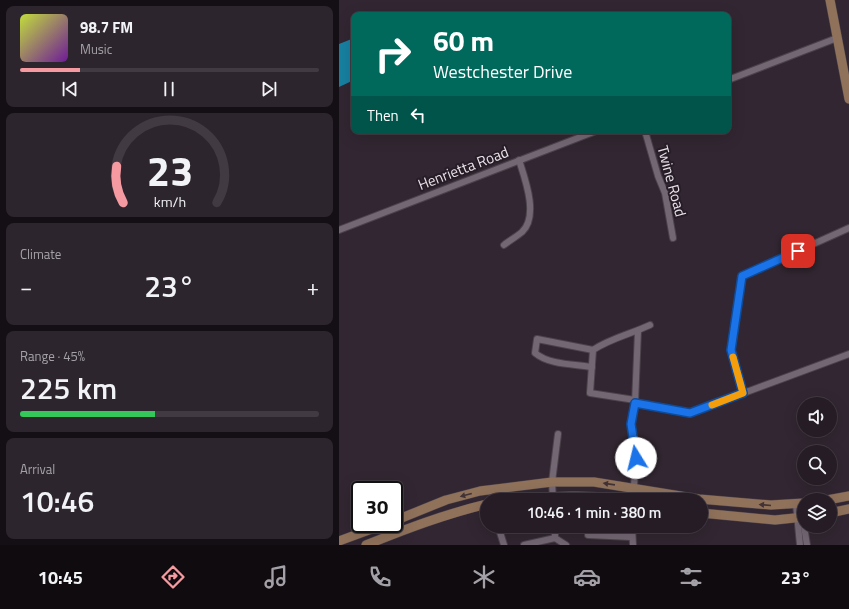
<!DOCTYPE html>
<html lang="en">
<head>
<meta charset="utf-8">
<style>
	:root { --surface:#251c25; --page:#2d252d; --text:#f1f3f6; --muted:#a3a1a7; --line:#423a42; --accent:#f49aa0 }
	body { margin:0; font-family:"Titillium Web",sans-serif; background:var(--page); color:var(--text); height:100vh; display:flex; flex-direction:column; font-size:15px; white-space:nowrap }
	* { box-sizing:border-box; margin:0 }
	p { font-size:13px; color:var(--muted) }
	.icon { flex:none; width:22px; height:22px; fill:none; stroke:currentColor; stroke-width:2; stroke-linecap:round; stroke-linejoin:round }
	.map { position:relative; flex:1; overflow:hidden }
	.side { display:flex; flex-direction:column; gap:6px; padding:6px; background:#140f14; width:339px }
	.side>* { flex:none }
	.top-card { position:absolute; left:12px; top:12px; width:380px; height:122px; border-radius:8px; box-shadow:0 4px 16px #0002,0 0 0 1px var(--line); background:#00695c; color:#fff; overflow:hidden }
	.tools { position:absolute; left:458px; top:397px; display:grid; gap:8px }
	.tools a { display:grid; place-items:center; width:40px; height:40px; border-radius:50%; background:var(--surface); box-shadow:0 4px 16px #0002,0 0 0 1px var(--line); font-size:20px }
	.speed { position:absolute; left:12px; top:481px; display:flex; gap:8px; font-size:20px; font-weight:700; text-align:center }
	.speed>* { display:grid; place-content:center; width:52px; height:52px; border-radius:50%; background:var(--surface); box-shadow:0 4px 16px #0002,0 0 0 1px var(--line); line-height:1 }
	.speed .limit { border:2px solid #111; border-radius:6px; background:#fff; color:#111 }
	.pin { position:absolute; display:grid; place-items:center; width:34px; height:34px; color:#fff; margin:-17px; border-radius:8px; box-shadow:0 2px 6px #0006 }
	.me { position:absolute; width:44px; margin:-22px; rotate:351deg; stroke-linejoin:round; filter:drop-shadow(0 0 3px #0008) }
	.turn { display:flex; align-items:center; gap:14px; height:84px; padding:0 16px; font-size:18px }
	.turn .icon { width:52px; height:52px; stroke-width:2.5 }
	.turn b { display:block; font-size:28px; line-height:34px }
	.then { display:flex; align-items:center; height:38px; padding:0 16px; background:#0003; gap:8px; font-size:15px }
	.big { font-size:30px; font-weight:600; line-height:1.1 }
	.side .card { flex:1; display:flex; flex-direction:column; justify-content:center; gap:6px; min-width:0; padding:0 14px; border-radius:8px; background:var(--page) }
	.side .dial { align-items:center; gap:0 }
	.dial svg { height:104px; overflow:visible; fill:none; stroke:var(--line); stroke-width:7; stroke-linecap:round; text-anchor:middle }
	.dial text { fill:var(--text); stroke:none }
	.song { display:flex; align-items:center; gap:12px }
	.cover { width:48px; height:48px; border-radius:6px; background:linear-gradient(135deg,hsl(70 70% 55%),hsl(280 70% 35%)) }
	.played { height:4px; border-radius:2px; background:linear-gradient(90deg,var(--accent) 20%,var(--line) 20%) }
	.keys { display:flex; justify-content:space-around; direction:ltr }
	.heat { display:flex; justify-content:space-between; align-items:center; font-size:22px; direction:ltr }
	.charge { height:6px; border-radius:3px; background:linear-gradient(90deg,#34c759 45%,var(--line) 0) }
	.trip { position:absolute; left:141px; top:493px; width:228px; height:40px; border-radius:20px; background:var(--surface); box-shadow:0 4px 16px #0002,0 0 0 1px var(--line); font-weight:600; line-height:40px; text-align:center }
	.tab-bar { display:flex; height:64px; justify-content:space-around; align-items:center; background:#0f0b0f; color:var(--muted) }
	.tab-bar .icon { width:28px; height:28px }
	.tab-bar .active { color:var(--accent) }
	.tab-bar b { font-size:18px; color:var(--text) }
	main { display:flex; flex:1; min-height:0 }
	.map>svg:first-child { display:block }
	.water { fill:#1780a0 }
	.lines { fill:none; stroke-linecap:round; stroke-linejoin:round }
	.street-casing { stroke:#4b424b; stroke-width:8 }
	.secondary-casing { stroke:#4b424b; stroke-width:10 }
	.street { stroke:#746774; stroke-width:6 }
	.secondary { stroke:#90725b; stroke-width:9 }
	.oneway { fill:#413235 }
	.route-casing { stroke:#114b97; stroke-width:10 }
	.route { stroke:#1a73e8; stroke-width:7 }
	.slow { stroke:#f59e0b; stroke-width:7 }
	.labels { text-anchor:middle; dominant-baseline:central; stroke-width:4; stroke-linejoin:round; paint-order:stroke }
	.street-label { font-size:15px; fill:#eae3ea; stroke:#271d28 }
</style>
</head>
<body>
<main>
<section class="side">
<div class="card">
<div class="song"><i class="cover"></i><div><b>98.7 FM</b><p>Music</p></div></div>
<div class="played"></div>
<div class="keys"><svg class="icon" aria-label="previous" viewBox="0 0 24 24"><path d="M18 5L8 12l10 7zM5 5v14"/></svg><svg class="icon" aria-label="pause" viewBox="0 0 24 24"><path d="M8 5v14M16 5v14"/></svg><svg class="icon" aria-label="next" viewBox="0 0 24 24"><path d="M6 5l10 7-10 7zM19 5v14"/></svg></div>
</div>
<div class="card dial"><svg viewBox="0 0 100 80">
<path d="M14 69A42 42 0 1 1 86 69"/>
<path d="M14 69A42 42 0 0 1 9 41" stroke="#f49aa0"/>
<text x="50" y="56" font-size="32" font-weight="700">23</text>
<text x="50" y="72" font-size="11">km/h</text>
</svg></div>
<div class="card"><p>Climate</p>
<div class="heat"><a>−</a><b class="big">23°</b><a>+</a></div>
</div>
<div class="card"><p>Range · 45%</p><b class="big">225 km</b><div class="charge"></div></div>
<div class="card"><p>Arrival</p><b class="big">10:46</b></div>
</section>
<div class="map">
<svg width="510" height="545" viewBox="0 0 510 545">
	<rect width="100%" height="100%" fill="#312631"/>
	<path class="water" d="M15,38V80L0,87V44Z"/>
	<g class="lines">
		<g class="street-casing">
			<g id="street">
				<path d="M389,80L498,38"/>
				<path d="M306,131L319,176L326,193L334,238"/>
				<path d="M0,230L257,131"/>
				<path d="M165,245C170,241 177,237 183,232C200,216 186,179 180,160"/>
				<path d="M254,350L251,393L296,400"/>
				<path d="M253,367C236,364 210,365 196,353L198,339L254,350C272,338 292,334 311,325"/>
				<path d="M403,393L392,350L403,276L510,228"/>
				<path d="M296,403L351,413L510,354"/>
				<path d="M214,500L213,482L219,434"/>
				<path d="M294,500L297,458L292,425L296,403L299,331"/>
				<path d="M463,503L465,525"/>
				<path d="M457,504L461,545"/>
				<path d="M159,526L165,545"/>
				<path d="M216,526V538L227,545"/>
				<path d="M293,526L294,545"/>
				<path d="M465,526L468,545"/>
				<path d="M249,535L292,537"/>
				<path d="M185,545L216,538"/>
			</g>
		</g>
		<g class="secondary-casing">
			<g id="secondary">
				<path d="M491,0L510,99"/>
				<path d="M176,500C215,496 249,494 288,500"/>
				<path d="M488,500L510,496"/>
				<path d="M362,513L436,520L465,517"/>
				<path d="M491,513L510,509"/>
				<path d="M55,521L107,500L141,491L213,482H255L360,499L432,505L465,503"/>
				<path d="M0,541L46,524"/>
				<path d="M27,545C67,529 106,514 148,504"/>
			</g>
		</g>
		<use href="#street" class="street"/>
		<use href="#secondary" class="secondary"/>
	</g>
	<defs><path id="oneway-solid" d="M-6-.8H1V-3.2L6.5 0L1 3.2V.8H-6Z"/></defs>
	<g class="oneway">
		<use href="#oneway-solid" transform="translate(270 484) rotate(-172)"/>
		<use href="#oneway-solid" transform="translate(127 495) rotate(165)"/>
		<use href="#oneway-solid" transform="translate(426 505) rotate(-175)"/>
	</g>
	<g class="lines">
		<g class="route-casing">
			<path id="route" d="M297,458L292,424L296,403L351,413L404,393L392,350L403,276L459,251"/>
		</g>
		<use href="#route" class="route"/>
		<path class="slow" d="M373,405L404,393L394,357"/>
	</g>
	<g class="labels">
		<g class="street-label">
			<text transform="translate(124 168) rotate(-21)">Henrietta Road</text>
			<text transform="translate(333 181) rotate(75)">Twine Road</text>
		</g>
	</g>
</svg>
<div class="tools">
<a><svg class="icon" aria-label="sound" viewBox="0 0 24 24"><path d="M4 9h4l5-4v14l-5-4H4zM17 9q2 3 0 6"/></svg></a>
<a><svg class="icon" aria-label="search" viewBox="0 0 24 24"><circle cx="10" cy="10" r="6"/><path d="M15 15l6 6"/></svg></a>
<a><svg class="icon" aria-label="layers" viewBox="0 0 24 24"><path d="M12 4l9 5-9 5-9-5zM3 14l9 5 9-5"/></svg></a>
</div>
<div class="speed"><div class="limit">30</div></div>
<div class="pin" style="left:459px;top:251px;background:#d93025"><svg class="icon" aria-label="arrive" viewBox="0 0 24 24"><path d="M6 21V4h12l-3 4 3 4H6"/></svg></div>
<svg class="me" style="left:297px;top:458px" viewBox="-20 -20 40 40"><circle r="19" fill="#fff"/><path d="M0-13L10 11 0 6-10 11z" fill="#1a73e8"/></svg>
<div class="trip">10:46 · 1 min · 380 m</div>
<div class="top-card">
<div class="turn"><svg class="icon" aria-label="right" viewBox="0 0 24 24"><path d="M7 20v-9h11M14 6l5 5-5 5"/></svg><div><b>60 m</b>Westchester Drive</div></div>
<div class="then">Then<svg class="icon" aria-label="left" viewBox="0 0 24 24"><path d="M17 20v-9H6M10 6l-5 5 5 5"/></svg></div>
</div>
</div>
</main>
<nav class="tab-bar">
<b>10:45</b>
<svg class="icon active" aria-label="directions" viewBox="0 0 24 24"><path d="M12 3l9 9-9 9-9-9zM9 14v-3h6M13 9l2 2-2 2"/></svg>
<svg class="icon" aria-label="music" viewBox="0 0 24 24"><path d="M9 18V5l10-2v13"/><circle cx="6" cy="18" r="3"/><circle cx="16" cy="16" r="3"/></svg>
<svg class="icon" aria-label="phone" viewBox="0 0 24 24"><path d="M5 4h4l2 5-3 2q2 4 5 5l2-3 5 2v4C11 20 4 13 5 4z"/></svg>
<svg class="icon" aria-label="climate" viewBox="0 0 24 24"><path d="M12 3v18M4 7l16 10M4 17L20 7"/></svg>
<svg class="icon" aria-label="car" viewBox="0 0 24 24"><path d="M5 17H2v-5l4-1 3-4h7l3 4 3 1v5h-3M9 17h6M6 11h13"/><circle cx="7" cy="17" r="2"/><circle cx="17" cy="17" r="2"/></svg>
<svg class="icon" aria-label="filters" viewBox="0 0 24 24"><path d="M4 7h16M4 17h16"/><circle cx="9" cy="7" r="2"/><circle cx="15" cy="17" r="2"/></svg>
<b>23°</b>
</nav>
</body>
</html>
